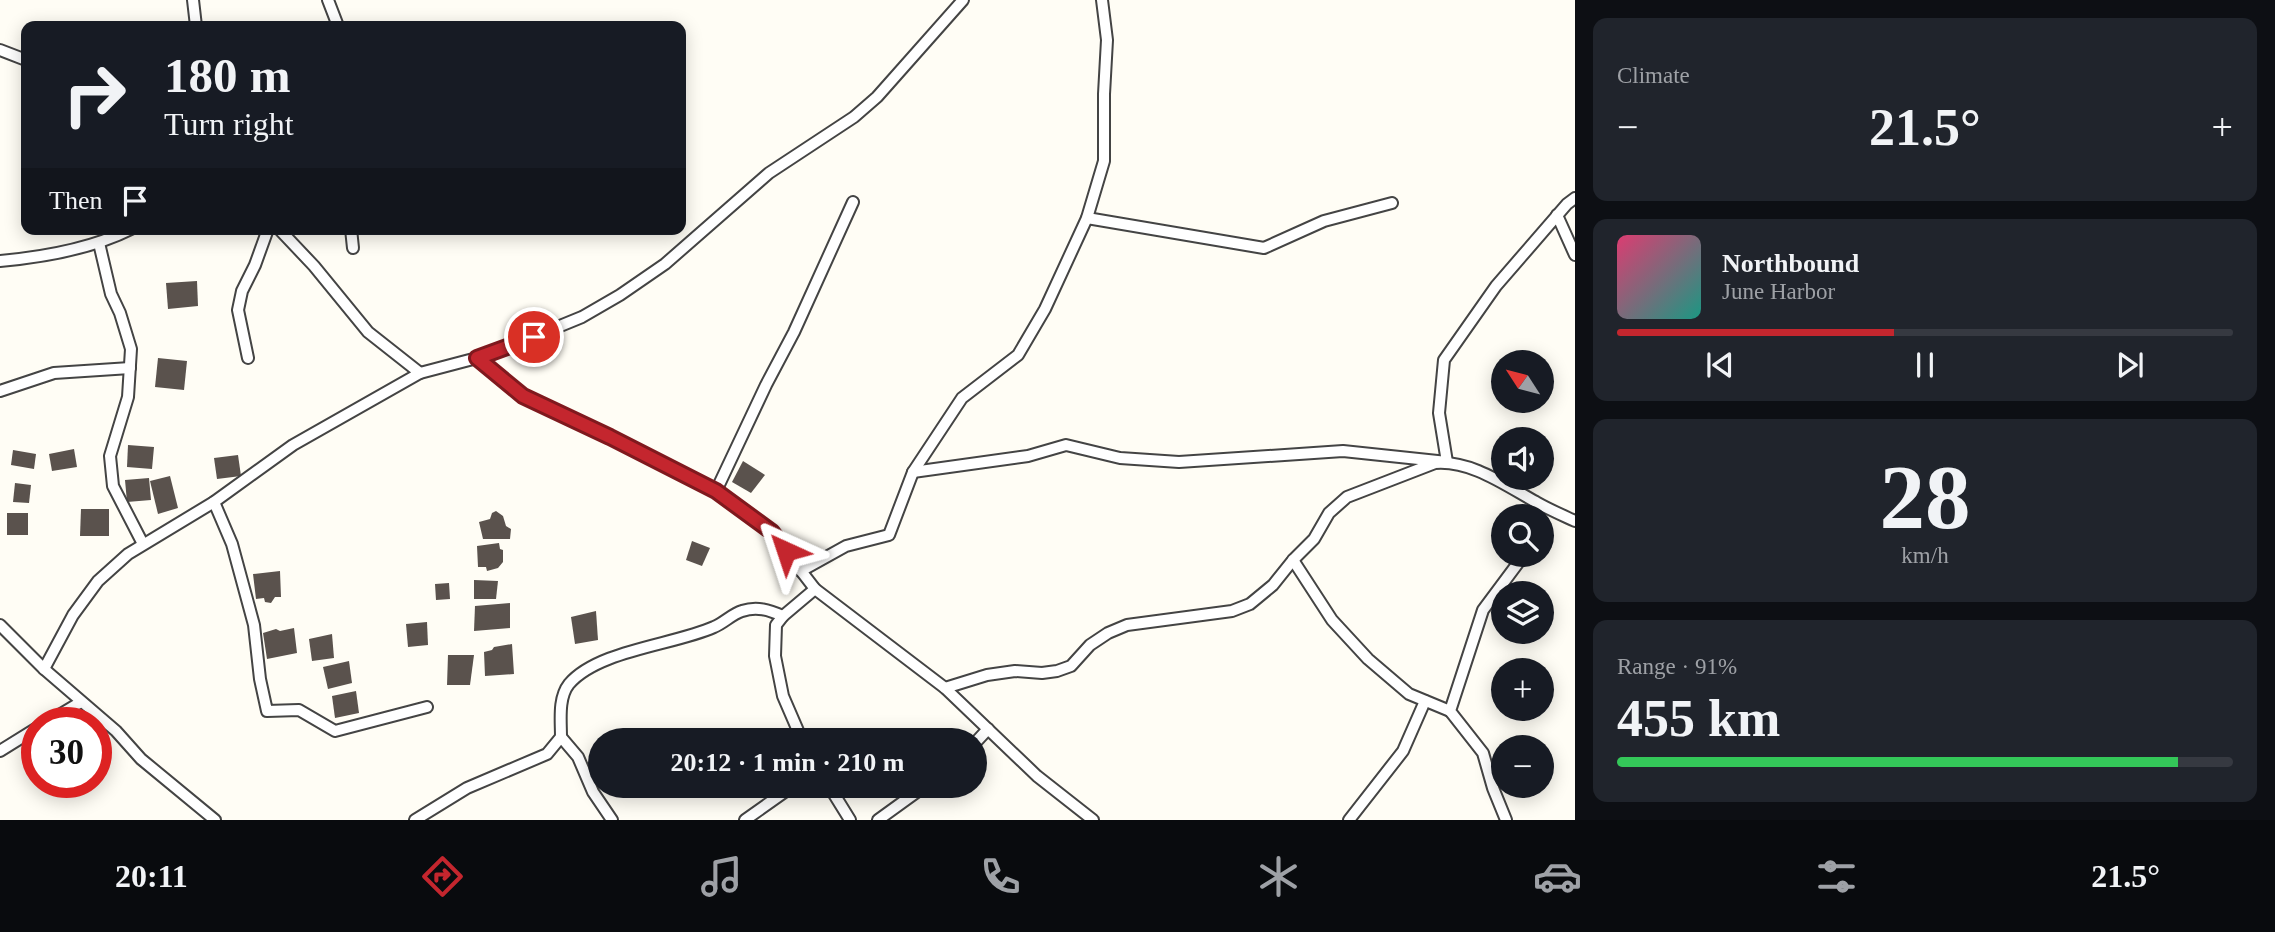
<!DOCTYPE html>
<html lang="en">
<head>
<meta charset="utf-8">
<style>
	:root { --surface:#171b24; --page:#20242c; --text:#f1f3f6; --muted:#9ea1a6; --line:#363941; --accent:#c4262e }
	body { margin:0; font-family:Georgia,serif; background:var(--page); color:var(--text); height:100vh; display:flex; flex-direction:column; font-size:26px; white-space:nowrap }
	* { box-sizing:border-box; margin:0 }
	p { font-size:23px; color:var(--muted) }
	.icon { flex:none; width:38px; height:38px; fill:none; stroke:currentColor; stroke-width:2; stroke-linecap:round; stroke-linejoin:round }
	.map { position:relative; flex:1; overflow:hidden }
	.drawer { display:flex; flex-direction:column; gap:18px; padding:18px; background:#0d0f14; width:700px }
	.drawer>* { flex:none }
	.banner { position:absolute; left:21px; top:21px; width:665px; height:214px; border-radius:14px; box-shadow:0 4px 18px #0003; background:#171b24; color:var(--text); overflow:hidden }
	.needle { width:46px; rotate:306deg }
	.controls { position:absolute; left:1491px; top:350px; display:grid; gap:14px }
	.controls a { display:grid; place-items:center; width:63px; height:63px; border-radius:50%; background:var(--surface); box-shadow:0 4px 18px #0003; font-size:35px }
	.speed { position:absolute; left:21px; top:707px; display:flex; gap:14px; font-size:35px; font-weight:700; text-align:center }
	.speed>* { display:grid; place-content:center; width:91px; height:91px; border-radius:50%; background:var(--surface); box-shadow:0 4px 18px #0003; line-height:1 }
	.speed .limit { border:10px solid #d22; background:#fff; color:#111 }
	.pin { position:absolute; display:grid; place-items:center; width:60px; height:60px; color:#fff; margin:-30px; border:4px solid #fff; border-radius:50%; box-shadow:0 2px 7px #0007 }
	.me { position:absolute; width:77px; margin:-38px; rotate:318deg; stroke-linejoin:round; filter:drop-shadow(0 0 5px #0008) }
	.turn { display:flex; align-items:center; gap:24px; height:147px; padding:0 28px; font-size:32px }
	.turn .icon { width:91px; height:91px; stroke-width:2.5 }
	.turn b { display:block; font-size:49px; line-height:60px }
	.then { display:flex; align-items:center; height:66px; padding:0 28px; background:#0003; gap:14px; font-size:26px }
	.big { font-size:52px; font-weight:700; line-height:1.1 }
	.drawer .card { flex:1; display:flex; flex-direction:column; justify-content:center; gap:10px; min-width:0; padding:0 24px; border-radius:14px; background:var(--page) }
	.drawer .dial { align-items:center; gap:0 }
	.dial b { font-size:91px; line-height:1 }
	.song { display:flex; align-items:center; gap:21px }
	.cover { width:84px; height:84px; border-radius:10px; background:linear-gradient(135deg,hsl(340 70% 55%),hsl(170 70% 35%)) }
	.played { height:7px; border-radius:4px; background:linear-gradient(90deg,var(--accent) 45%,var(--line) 45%) }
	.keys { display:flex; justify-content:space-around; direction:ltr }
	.heat { display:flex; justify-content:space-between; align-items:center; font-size:38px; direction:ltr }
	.charge { height:10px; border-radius:5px; background:linear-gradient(90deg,#34c759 91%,var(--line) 0) }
	.trip { position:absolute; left:588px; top:728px; width:399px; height:70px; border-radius:35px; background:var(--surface); box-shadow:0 4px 18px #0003; font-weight:700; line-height:70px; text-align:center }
	.menu { display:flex; height:112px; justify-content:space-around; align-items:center; background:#090b0e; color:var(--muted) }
	.menu .icon { width:49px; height:49px }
	.menu .on { color:var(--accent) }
	.menu b { font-size:32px; color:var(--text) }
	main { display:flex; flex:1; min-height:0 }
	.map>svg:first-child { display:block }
	.building { fill:#5a524d }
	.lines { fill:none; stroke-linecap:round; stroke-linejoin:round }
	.street-casing { stroke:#444; stroke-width:14 }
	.street { stroke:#fff; stroke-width:10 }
	.route-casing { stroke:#7f191e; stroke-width:18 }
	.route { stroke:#c4262e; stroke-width:12 }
</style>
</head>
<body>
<main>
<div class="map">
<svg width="1575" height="820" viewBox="0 0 1575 820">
	<rect width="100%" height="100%" fill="#fffdf5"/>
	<g class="building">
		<path d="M197,281L198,306L168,309L166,283Z"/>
		<path d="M158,358L187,361L184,390L155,387Z"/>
		<path d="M128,445L154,447L152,469L127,467Z"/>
		<path d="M74,449L77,467L52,471L49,454Z"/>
		<path d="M13,450L36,454L34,469L11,465Z"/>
		<path d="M238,455L241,476L217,479L214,458Z"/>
		<path d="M743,461L765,475L751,493L732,482Z"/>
		<path d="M170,476L178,508L158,514L150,481Z"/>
		<path d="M149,478L151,500L127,502L125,480Z"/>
		<path d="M15,483L31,485L29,503L13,502Z"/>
		<path d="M81,509H109V536H80Z"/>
		<path d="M496,511L503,516L506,526L511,529L510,539H483L479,522L490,519L492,513Z"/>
		<rect x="7" y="513" width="21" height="22"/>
		<path d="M692,541L710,548L702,566L686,560Z"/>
		<path d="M499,543L500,549L503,550V562L498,568L487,571L486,567H478L477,546Z"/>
		<path d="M280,571L281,597H275L271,603L265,602L264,598L256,599L253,574Z"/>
		<path d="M474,580L498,581L496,599H474Z"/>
		<path d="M449,583L450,599L436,600L435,584Z"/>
		<path d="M510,603V628L474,631L475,606Z"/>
		<path d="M596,611L598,640L575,644L571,617Z"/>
		<path d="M427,622L428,645L408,647L406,624Z"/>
		<path d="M294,628L297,653L267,659L263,633L276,629L280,631Z"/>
		<path d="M332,634L334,658L312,661L309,639Z"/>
		<path d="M512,644L514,674L485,676L484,652L492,650L494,647Z"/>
		<path d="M448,655H474L470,685H447Z"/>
		<path d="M349,661L352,683L328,689L323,667Z"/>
		<path d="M356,691L359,713L335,718L332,696Z"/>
	</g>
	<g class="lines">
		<g class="street-casing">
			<g id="street">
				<path d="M193,0L196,26"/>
				<path d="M328,0L338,26"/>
				<path d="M0,50L26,60"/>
				<path d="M1557,215L1575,255"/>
				<path d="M1087,218L1264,248L1324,221L1392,203"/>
				<path d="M351,229L353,248"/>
				<path d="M99,243L111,294L120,313L131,349L128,397L110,456L113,486L143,544"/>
				<path d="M0,261C45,257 91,249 131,229"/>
				<path d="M248,358L238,310L242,291L255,265L268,229"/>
				<path d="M477,358L523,396L610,437L716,491L746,512L771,532L815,589L945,688L1037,776L1093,820"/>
				<path d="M420,373L477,358L516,344L582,317L620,295L665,264L769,173L854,117L877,97L963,0"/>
				<path d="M0,391L54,373L130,368"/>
				<path d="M913,472L1028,456L1066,445L1120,458L1179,462L1343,451L1447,462L1439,413L1444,360L1496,286L1567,204L1575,198"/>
				<path d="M716,491L766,385L794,332L853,202"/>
				<path d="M214,502L232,544L254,625L260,679L267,711L299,710L335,731L427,707"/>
				<path d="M1293,560L1332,620L1368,659L1409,694L1450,711"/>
				<path d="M801,571L846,546L889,535L913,472L962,398L1018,355L1045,309L1087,218L1104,161V94L1107,40L1102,0"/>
				<path d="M0,625L44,669L116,731L141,759L215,820"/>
				<path d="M44,669L73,615L98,581L128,554L214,502L293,445L420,373L368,332L314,266L279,229"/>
				<path d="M945,688L987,675L1015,671L1042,673L1057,671L1071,666L1090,645L1108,633L1127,625L1232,611L1250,604L1273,585L1293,560L1314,539L1329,513L1347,497L1435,463C1471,460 1505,485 1536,502C1548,509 1562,515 1575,521"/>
				<path d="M46,723L81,702"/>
				<path d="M561,737L578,757L593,792L612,820"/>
				<path d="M802,740L783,696L775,656L776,625L783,616L815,589"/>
				<path d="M975,743L988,729"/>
				<path d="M0,751L37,728"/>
				<path d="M829,786L850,820"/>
				<path d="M415,820L467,788L547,754L561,737C561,720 558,698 569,684C598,650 674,645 714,627C724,623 732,614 742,611C757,606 769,610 783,616"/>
				<path d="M745,820L793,786"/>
				<path d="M878,820L925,786"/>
				<path d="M1349,820L1403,751L1425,701"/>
				<path d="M1506,820L1493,788L1483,753L1450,711L1483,610L1524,555"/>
			</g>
		</g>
		<use href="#street" class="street"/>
	</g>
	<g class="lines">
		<g class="route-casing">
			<path id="route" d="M534,337L477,358L523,396L610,437L716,491L772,532L786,551"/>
		</g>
		<use href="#route" class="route"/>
	</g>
</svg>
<div class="controls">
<a><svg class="needle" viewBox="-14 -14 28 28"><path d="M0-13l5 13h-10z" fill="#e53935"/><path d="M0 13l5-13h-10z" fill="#9ea1a6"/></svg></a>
<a><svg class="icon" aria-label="sound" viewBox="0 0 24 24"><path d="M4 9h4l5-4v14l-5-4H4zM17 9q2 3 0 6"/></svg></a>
<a><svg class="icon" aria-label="search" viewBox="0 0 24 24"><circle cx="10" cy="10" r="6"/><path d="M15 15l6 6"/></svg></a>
<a><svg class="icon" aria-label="layers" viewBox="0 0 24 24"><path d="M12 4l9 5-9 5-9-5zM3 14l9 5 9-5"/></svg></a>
<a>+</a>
<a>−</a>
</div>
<div class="speed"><div class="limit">30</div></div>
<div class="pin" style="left:534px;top:337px;background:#d93025"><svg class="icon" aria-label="arrive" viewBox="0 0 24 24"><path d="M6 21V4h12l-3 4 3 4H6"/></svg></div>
<svg class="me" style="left:786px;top:551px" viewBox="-20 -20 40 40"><path d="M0-17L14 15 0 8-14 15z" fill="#c4262e" stroke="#fff" stroke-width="4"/></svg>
<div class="trip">20:12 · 1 min · 210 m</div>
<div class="banner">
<div class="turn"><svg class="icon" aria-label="right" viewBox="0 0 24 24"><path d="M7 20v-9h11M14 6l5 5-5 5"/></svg><div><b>180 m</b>Turn right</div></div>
<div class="then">Then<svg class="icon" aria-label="arrive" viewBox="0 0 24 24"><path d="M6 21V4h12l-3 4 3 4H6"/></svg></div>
</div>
</div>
<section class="drawer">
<div class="card"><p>Climate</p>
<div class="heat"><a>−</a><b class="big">21.5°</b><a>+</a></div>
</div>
<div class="card">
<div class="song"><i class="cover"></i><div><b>Northbound</b><p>June Harbor</p></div></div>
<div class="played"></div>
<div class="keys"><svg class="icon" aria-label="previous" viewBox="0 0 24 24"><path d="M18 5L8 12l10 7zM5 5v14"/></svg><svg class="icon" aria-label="pause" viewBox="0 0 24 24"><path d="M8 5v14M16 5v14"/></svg><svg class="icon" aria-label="next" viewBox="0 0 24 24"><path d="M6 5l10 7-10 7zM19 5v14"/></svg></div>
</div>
<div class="card dial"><b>28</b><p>km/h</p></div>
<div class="card"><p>Range · 91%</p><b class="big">455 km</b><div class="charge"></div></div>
</section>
</main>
<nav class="menu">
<b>20:11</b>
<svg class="icon on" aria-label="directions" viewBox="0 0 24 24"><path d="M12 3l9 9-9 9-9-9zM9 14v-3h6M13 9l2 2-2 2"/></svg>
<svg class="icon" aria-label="music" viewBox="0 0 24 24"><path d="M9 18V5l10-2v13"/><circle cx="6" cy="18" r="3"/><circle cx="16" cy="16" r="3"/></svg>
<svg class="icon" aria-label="phone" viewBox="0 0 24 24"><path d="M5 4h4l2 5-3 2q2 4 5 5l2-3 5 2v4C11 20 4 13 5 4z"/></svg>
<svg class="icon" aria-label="climate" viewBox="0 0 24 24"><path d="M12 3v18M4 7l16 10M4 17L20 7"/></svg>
<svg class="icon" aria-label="car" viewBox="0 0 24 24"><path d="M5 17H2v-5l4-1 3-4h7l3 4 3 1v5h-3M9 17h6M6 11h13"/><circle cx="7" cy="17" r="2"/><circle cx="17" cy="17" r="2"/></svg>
<svg class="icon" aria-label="filters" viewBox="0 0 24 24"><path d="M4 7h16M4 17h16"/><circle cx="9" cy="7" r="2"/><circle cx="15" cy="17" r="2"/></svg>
<b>21.5°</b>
</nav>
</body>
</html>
